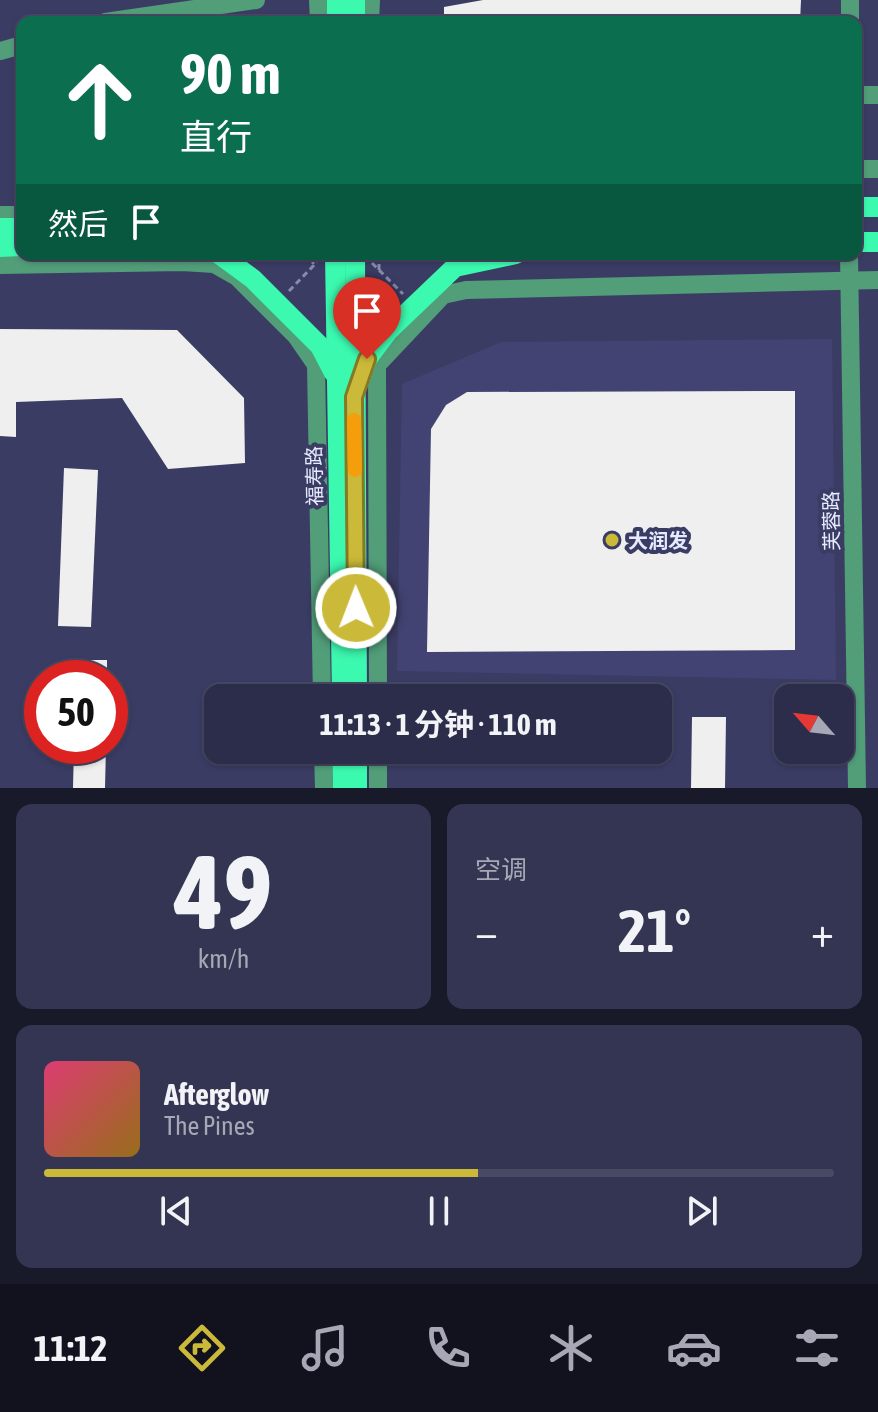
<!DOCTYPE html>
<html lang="zh">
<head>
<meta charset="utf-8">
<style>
	:root { --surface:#2c2d4b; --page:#343552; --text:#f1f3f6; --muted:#a6a8b5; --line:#484963; --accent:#cbba39 }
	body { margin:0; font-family:"Asap Condensed","Noto Sans SC",sans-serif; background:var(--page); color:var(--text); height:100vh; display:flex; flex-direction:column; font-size:30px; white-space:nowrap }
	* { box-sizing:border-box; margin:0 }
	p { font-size:26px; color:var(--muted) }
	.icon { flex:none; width:44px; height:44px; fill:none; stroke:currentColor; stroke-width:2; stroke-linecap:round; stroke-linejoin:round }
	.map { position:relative; height:788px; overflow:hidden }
	.side { display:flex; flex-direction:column; gap:16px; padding:16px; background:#181929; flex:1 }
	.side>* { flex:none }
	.hud { position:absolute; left:16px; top:16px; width:846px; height:244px; border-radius:16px; box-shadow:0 2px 6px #0004,0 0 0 2px var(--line); background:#0b6e4f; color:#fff; overflow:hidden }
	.needle { width:52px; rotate:298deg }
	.tools { position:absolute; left:774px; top:684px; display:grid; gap:16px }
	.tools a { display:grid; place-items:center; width:80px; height:80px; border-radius:16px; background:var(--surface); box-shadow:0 2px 6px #0004,0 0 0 2px var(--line); font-size:40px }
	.speed { position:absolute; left:24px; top:660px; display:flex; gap:16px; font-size:40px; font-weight:700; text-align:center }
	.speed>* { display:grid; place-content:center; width:104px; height:104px; border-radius:50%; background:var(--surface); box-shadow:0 2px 6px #0004,0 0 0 2px var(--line); line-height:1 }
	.speed .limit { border:12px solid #d22; background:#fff; color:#111 }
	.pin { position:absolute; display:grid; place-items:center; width:68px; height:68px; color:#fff; margin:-82px -34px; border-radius:50% 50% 50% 0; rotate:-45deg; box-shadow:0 0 8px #0007 }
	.pin .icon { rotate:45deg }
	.me { position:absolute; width:88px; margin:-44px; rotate:359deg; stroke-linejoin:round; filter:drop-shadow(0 0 6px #0008) }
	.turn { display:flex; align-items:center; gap:28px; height:168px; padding:0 32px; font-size:36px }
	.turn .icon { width:104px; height:104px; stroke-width:2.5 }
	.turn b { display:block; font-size:56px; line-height:68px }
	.then { display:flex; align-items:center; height:76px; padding:0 32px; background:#0003; gap:16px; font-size:30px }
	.big { font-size:60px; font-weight:700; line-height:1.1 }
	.side .tile { flex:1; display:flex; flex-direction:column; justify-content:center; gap:12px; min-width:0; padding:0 28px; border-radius:16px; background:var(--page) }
	.side .dial { align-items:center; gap:0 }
	.dial b { font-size:104px; line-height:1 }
	.song { display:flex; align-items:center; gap:24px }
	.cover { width:96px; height:96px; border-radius:12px; background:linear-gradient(135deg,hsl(340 70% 55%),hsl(40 70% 35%)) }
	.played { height:8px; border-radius:4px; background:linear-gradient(90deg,var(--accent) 55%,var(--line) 55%) }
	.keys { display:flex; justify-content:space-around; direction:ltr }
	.heat { display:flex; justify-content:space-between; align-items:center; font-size:44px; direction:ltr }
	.side .tiles { flex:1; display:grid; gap:16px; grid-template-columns:1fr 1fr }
	.tile:last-child { grid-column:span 2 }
	.trip { position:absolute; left:204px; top:684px; width:468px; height:80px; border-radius:16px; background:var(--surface); box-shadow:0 2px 6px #0004,0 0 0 2px var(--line); font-weight:700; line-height:80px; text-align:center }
	.tabs { display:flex; height:128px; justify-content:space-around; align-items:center; background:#12121e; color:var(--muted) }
	.tabs .icon { width:56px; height:56px }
	.tabs .active { color:var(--accent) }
	.tabs b { font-size:36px; color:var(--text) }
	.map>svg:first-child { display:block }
	.built { fill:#424372 }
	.building { fill:#efefef }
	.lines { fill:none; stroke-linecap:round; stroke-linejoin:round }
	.path { stroke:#8a8bab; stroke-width:3; stroke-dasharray:6 4; stroke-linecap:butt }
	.minor { stroke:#519e79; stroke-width:18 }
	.major { stroke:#3bf9af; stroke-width:20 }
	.route-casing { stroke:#847925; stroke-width:20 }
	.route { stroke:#cbba39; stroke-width:14 }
	.slow { stroke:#f59e0b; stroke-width:14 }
	.poi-dot { fill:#cbba39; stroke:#3b3c64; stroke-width:3 }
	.labels { text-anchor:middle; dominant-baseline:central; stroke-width:8; stroke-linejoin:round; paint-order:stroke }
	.street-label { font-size:20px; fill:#e8eaff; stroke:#3b3c64 }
	.poi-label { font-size:20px; font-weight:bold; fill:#e8eaff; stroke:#3b3c64; text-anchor:start }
</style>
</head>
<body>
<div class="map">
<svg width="878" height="788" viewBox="0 0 878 788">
	<rect width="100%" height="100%" fill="#3b3c64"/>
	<path class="built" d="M832,339L836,680L397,671L402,384L501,342Z"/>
	<g class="building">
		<path d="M483,0H801L800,22H444V7Z"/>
		<path d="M0,329L177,330L244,398L245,463L168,469L122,398L16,402V437L0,436Z"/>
		<path d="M795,391V650L427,652L431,429L446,405L467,392Z"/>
		<path d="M64,468L98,470L91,627L58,626Z"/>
		<rect x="75" y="660" width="32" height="18"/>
		<path d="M692,717H726L725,788H691Z"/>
		<path d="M74,746H106L105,788H73Z"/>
	</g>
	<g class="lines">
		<g class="path">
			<path d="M379,254V271"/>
			<path d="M372,263L403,294"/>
			<path d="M313,264V254"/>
			<path d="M289,291L317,262"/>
		</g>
		<g class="minor">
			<path d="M318,0L319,22"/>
			<path d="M105,22L256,0"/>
			<path d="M370,22L371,0"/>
			<path d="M850,22V0"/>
			<path d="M0,51L22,45"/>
			<path d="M856,95H878"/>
			<path d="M856,169H878"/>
			<path d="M0,215H22"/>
			<path d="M849,254L857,788"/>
			<path d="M0,265L182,262L214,264L237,277L296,336L316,365L322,698"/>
			<path d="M378,698L377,365L443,295L466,290L878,280"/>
			<path d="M323,750L324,788"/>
			<path d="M378,750V788"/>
		</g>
		<g class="major">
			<path d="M355,0V22"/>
			<path d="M337,22V0"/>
			<path d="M856,207H878"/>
			<path d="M0,228H22"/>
			<path d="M856,242H878"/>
			<path d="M0,247L22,246"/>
			<path d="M219,254L253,279L320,346L334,373"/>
			<path d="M335,254L342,698"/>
			<path d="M355,254L357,698"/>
			<path d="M359,382L367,359L388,331L455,267L516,254"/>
			<path d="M342,750L343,788"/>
			<path d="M357,750V788"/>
		</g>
	</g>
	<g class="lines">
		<g class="route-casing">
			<path id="route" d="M356,608L354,397L367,359"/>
		</g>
		<use href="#route" class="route"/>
		<path class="slow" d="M354,420L355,470"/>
	</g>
	<circle class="poi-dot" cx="612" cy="540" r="8"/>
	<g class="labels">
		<g class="street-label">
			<text transform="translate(314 476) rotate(-91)">福寿路</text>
			<text transform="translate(831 521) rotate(-91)">芙蓉路</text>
		</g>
		<g class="poi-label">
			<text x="628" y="540">大润发</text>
		</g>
	</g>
</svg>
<div class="tools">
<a><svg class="needle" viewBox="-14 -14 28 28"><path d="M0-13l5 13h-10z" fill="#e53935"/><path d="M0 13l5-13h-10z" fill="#a6a8b5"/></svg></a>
</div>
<div class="speed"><div class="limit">50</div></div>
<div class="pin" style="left:367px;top:359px;background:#d93025"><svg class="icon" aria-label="arrive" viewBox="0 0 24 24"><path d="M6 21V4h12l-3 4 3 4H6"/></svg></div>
<svg class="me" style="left:356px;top:608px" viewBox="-20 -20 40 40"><circle r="17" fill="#cbba39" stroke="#fff" stroke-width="3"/><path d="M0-11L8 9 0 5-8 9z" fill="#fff"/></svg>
<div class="trip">11:13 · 1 分钟 · 110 m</div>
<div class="hud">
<div class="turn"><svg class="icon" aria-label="ahead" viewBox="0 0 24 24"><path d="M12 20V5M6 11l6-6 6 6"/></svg><div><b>90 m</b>直行</div></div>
<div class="then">然后<svg class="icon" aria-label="arrive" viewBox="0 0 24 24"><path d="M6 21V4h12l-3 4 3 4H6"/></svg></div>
</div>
</div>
<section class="side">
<div class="tiles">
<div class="tile dial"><b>49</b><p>km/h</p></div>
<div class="tile"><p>空调</p>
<div class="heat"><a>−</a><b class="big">21°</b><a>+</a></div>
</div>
<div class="tile">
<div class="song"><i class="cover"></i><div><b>Afterglow</b><p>The Pines</p></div></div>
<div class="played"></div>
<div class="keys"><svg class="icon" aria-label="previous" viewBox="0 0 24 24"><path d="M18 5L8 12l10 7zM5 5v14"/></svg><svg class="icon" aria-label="pause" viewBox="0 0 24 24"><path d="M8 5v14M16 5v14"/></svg><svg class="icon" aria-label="next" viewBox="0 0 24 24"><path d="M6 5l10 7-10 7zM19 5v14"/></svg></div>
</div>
</div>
</section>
<nav class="tabs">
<b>11:12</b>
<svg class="icon active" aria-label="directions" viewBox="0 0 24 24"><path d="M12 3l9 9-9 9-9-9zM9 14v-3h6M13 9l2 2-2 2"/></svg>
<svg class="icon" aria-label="music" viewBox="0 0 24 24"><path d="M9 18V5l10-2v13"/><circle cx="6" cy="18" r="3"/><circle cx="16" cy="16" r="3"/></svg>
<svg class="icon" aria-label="phone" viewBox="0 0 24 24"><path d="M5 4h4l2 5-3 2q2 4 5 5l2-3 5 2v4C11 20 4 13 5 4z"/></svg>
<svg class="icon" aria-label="climate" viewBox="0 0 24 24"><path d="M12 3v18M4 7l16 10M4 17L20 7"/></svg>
<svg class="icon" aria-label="car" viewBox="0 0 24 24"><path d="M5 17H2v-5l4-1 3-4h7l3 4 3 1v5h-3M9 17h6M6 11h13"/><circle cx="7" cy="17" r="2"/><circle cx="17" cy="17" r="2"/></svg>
<svg class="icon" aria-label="filters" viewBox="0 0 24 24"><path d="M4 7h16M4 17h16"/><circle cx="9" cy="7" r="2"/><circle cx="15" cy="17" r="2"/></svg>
</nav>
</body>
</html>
